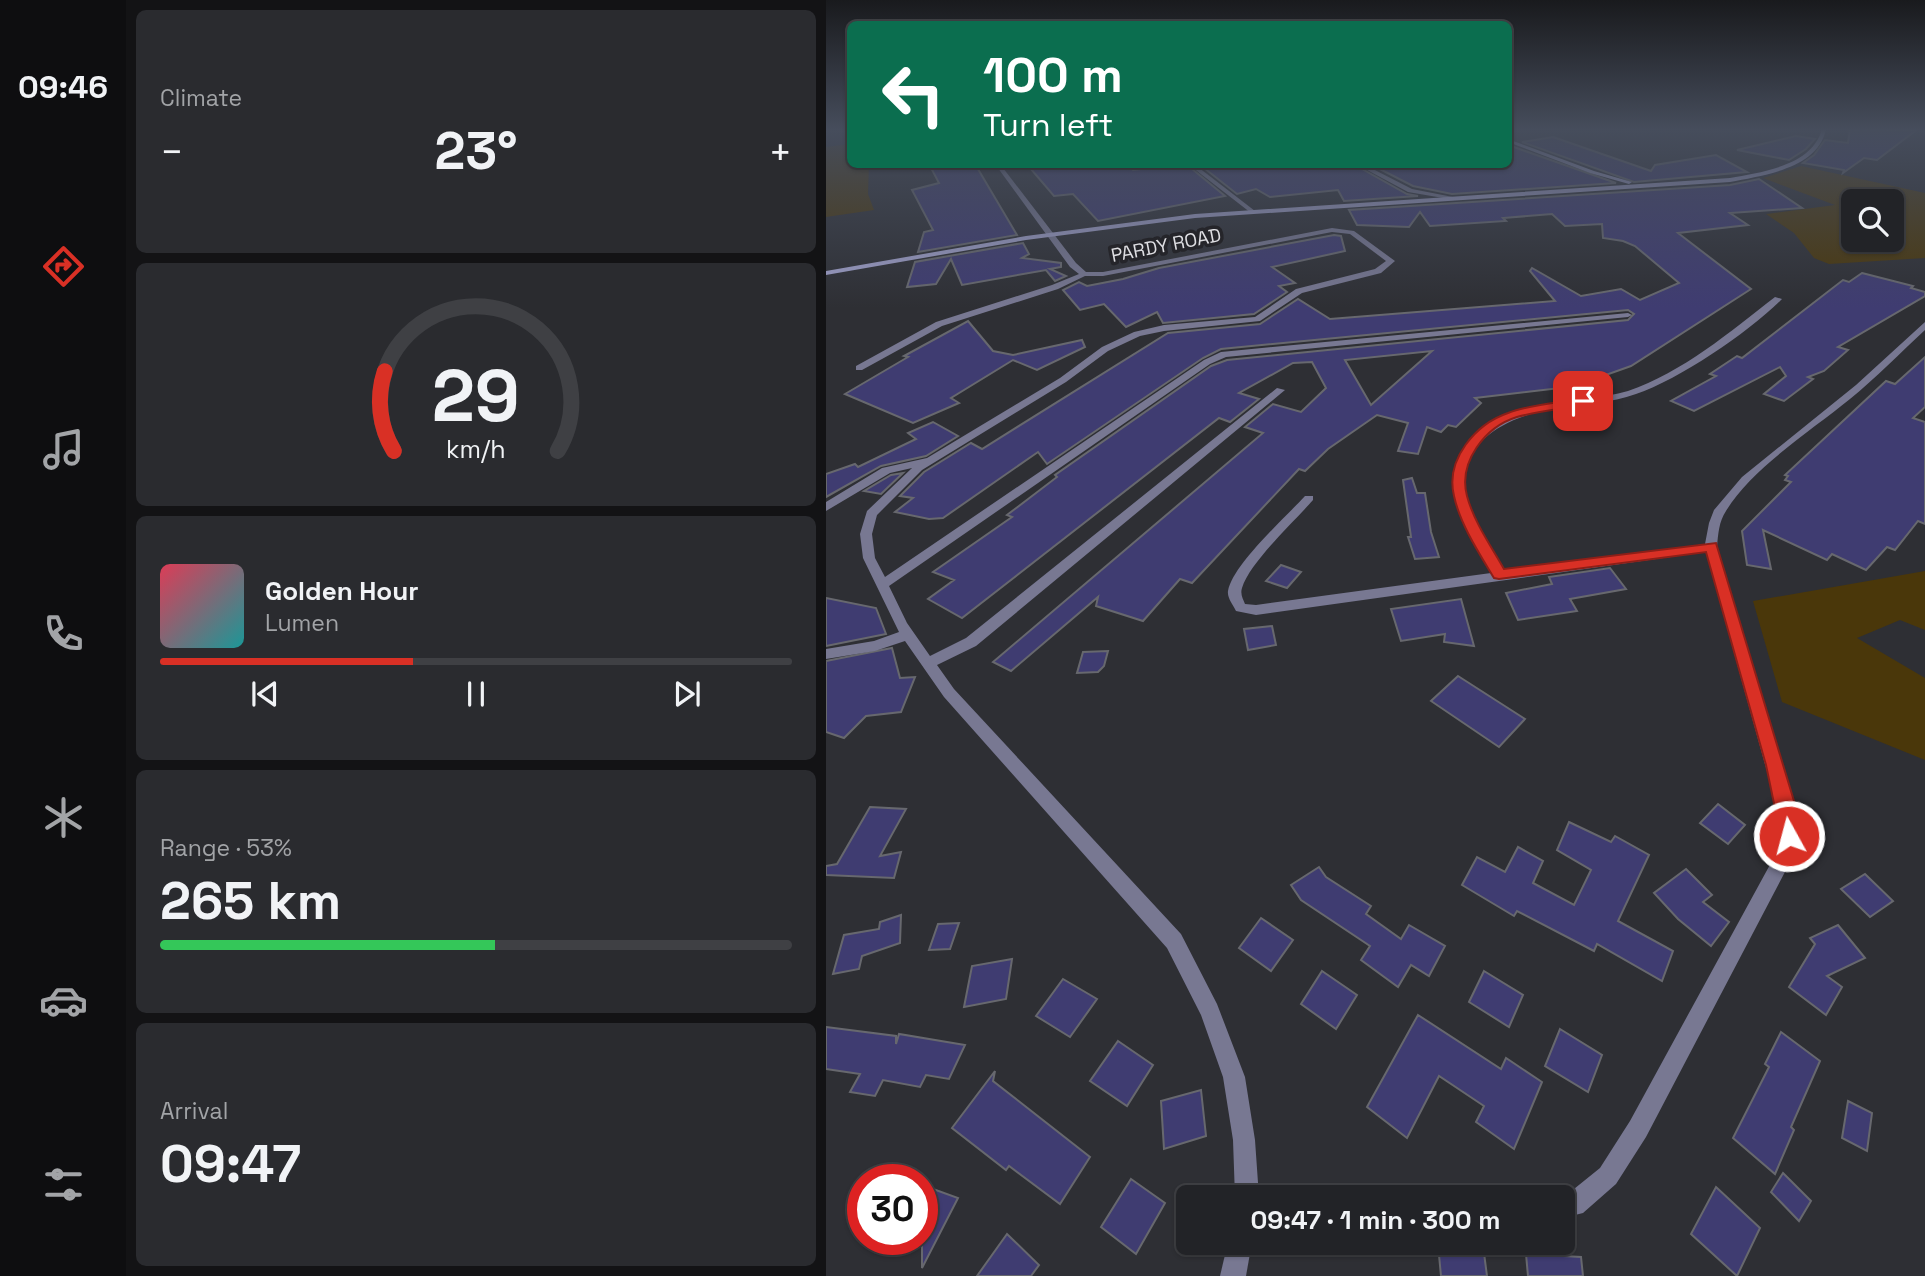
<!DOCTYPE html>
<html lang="en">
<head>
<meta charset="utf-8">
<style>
	:root { --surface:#222327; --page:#2a2b2f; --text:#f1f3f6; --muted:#a2a4a7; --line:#3f4044; --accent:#d93025 }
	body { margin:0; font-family:"Space Grotesk",sans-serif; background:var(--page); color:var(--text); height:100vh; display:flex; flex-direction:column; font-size:26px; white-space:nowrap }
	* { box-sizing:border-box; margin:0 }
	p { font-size:23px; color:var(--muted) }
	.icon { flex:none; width:38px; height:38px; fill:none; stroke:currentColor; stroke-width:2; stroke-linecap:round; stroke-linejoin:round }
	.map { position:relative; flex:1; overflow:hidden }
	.side { display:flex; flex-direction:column; gap:10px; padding:10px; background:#131315; width:700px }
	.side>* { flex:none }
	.banner { position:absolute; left:21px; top:21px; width:665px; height:147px; border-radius:10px; box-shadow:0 2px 5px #0004,0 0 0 2px var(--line); background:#0b6e4f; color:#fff; overflow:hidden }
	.tools { position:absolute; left:1015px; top:189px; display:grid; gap:14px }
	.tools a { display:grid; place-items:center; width:63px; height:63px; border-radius:10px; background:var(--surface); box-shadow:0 2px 5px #0004,0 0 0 2px var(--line); font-size:35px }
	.speed { position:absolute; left:21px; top:1164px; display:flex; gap:14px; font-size:35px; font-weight:700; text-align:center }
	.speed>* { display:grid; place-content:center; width:91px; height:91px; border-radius:50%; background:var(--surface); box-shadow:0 2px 5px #0004,0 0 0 2px var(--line); line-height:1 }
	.speed .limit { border:10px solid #d22; background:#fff; color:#111 }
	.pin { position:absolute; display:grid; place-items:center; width:60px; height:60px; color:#fff; margin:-30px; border-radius:14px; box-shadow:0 4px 10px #0006 }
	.me { position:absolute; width:77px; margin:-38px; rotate:353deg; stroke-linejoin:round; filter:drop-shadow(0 0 5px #0008) }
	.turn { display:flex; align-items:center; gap:24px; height:147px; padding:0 21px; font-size:32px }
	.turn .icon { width:91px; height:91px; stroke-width:2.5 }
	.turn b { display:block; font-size:49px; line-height:60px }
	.big { font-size:52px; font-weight:700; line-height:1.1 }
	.side .card { flex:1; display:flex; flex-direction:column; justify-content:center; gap:10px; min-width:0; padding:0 24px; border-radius:10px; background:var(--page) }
	.side .dial { align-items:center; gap:0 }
	.dial svg { height:182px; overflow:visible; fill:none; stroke:var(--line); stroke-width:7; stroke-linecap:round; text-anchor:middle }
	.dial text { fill:var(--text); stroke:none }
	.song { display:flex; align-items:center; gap:21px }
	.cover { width:84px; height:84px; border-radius:10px; background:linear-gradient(135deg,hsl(350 70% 55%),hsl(180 70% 35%)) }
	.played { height:7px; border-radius:4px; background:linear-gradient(90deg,var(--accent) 40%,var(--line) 40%) }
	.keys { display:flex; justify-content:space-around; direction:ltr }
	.heat { display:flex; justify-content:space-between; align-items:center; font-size:38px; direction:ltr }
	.charge { height:10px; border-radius:5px; background:linear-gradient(90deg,#34c759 53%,var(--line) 0) }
	.trip { position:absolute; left:350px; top:1185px; width:399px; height:70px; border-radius:10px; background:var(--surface); box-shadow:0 2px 5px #0004,0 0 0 2px var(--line); font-weight:700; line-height:70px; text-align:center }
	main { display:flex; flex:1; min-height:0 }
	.dock { display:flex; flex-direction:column; width:126px; justify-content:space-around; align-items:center; background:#0e0e10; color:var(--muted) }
	.dock .icon { width:49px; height:49px }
	.dock .active { color:var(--accent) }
	.dock b { font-size:32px; color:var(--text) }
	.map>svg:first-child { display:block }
	.green { fill:#4a370a; fill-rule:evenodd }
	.building { fill:#3f3c71; stroke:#67686e; stroke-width:2; fill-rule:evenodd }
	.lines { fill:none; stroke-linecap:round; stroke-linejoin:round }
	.street { fill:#787892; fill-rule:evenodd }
	.secondary { fill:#a1a1ca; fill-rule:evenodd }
	.route { fill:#d93025; stroke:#8d1f18; stroke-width:2 }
	.labels { text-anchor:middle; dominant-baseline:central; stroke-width:7; stroke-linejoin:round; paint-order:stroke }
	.far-street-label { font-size:19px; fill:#dedee2; stroke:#25252a }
</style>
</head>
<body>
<main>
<nav class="dock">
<b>09:46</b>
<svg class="icon active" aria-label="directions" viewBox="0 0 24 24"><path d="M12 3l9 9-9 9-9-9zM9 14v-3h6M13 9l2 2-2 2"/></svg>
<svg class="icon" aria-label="music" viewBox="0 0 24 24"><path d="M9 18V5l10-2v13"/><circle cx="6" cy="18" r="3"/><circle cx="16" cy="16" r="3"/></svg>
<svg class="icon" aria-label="phone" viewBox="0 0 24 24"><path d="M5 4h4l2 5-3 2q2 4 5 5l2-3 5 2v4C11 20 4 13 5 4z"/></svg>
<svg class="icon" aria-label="climate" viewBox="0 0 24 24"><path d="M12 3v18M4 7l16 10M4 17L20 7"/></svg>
<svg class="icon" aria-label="car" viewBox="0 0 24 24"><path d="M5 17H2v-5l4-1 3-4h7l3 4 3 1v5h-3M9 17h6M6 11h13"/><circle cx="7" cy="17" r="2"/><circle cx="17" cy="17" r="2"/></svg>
<svg class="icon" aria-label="filters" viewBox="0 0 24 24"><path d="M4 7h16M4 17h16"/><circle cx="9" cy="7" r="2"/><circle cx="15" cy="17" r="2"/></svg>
</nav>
<section class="side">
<div class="card"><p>Climate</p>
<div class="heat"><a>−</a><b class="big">23°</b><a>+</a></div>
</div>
<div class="card dial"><svg viewBox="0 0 100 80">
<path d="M14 69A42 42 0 1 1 86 69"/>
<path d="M14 69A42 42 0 0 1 10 34" stroke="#d93025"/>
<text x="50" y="56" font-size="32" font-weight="700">29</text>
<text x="50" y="72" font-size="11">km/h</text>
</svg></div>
<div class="card">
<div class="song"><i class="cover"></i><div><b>Golden Hour</b><p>Lumen</p></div></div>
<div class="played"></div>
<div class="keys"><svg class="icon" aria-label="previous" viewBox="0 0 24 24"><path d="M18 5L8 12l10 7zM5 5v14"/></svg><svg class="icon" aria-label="pause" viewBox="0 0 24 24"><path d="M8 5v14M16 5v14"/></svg><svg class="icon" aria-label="next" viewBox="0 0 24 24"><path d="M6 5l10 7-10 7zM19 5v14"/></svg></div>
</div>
<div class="card"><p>Range · 53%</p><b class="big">265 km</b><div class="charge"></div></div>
<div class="card"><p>Arrival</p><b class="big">09:47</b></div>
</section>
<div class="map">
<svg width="1099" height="1276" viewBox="0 0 1099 1276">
	<rect width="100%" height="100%" fill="#2e2f34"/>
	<g class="green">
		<path d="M24,144V164L43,165L42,194L48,210L0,217V147Z"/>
		<path d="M975,166L1099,193V258L1003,264L988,258L968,233L940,214L1009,205L937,178ZM1066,201V240H1027V201Z"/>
		<path d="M1099,571V630L1074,620L1031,638L1099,678V760L956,702L927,601Z"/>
	</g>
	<g class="building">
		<path d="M1024,129H1047L1089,131L1051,160L1038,158L1017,173L1018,170L977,163L988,155L999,140L1022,143Z"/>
		<path d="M970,136L989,139L980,149L963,160L911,150Z"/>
		<path d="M727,137L825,171L829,165L890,155L921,172L808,182L696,142Z"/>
		<path d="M682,145L790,183L626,194L587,186L544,164H682Z"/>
		<path d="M103,164H149L191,235L92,252L98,232L107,230L86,190L113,183Z"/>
		<path d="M229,164H301L307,170L360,164L399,196L272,221L247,194L228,196L204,168Z"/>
		<path d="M373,164H527L581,194L592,196L518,201L512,190L444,197L430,189L411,194Z"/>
		<path d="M933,179L976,208L904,213L922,225L852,233L925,289L805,366L774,377L777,383L649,398L655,403L630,427L622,425L615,432L601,427L592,454L572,451L582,423L551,415L502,449L479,471L473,469L366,583L354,579L317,621L270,606L272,597L185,671L167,662L437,433L419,427L447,404L475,412L500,388L486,362L467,363L413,393L433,399L404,422L393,418L136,618L102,599L128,580L107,572L186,517L181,515L231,477L229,475L385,366L401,360L802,320L808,314L802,310L395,349L377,358L221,464L212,452L117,518L103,519L69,512L87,498L74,496L98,472L145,443L156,449L342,333L434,324L472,299L504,319L729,301L704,271L706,268L755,296L795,289L814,300L853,283L809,246L797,241L777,238L776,224L739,226L726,214L677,218L680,221L604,226L594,212L583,227L531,225L523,210L904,185ZM606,351L545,405L519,360Z"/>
		<path d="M508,235L515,236L519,251L446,267L469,283L453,286L461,292L428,314L337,323L331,312L300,327L278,304L254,310L237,290L253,282L261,286L297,279L333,268Z"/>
		<path d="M197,243L203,254L196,258L235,263V267L224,269L240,276L229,281L220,270L136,285L125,259L110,284L81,287L89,262Z"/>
		<path d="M1036,273L1087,286L1085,288L1099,292V296L1012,347L1022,350L998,371L982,377L987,379L958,401L938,394L960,376L954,367L868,411L845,401L890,376L884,374L911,356L916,358L1017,280L1023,282Z"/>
		<path d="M142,321L167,351L187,355L256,340L259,347L211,370L187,360L125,398L133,403L87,423L19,394L82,357L78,356Z"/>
		<path d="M1099,357V407L1087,418L1099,422V524L1092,521L1069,550L1061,547L1040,570L1006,554L1001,560L937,530L945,569L921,565L916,531L965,482L959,480L962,476L959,475L1060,381L1069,384Z"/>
		<path d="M107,422L132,436L100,456L55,466L0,497V474L29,464L32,467L90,439L82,433Z"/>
		<path d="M77,473L55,494L38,491L65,475Z"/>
		<path d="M586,478L591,493H599L605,532L613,557L589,559L582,537H585L577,480Z"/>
		<path d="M455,565L475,572L461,588L440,581Z"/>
		<path d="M784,568L800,589L744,599L751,611L692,620L680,593L726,584L723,577Z"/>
		<path d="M0,598L50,608L60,634L0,646Z"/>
		<path d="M635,599L648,646L618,642L619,634L575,641L565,609Z"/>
		<path d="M446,626L450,645L422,650L418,629Z"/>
		<path d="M66,648L74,678L89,677L75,712L40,716L18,738L0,732V661Z"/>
		<path d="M282,651L278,666L272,672L251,673L257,652Z"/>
		<path d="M632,676L699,719L673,747L605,701Z"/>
		<path d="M892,804L919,825L902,844L874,823Z"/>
		<path d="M44,807L80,809L54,856L75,852L68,878L0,875V866L11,864Z"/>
		<path d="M743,822L785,842L789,836L823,855L792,921L847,951L836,981L771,944L768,951L691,911L688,916L636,885L651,857L679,872L692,847L717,861L707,883L748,905L765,870L731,850Z"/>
		<path d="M493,867L500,877L545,906L540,914L575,939L583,925L619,946L603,976L585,965L572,987L535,960L544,946L475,900L465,885Z"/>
		<path d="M860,869L886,895L877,902L903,922L885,946L852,919L828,893Z"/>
		<path d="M1039,874L1067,901L1044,917L1015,889Z"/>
		<path d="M75,915L74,943L36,956L33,969L7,974L18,935L53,929L54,922Z"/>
		<path d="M435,918L467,940L445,971L413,948Z"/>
		<path d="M133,923L124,949L103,950L112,924Z"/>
		<path d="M1012,925L1039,958L1001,976L1016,987L1000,1015L963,987L989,944L984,938Z"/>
		<path d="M186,959L180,999L138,1007L146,966Z"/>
		<path d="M496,971L531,995L510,1029L475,1004Z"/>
		<path d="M658,971L697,995L683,1027L643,1002Z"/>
		<path d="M237,979L271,999L244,1037L210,1016Z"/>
		<path d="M592,1015L675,1069L680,1058L716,1082L688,1149L650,1122L658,1106L613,1076L581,1138L541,1107Z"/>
		<path d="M0,1027L70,1036V1044L73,1034L139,1045L123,1079L100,1075L94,1087L57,1080L49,1096L24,1092L34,1074L0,1069Z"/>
		<path d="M734,1029L776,1055L762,1092L719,1066Z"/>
		<path d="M955,1032L994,1061L965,1127L968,1130L949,1174L907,1138L943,1067L939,1064Z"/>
		<path d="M292,1041L327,1065L301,1106L264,1081Z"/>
		<path d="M169,1071L167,1081L264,1157L234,1204L183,1166L180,1170L126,1128Z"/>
		<path d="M375,1090L380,1136L338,1149L335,1101Z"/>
		<path d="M1022,1101L1046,1113L1041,1151L1016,1138Z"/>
		<path d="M957,1173L985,1201L973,1221L945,1192Z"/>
		<path d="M305,1179L339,1203L310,1254L275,1227Z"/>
		<path d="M96,1185L132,1198L96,1268Z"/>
		<path d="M890,1187L934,1228L911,1276L865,1234Z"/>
		<path d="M181,1234L213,1265L205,1276H151Z"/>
		<path d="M658,1253L661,1276H615L613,1255Z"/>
		<path d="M700,1254L755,1257L757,1276H702Z"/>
	</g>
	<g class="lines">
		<g class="street">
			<path d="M169,164H174L250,263L260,272H277L506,228L528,231L569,261L555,273L476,293L434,321L338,331L314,336L282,351L240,382L96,470L51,515L46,534L49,558L59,577L378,360L395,352L802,313L806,315L802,317L400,357L384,364L63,586L81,623L104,656L140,638L451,388L459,390L150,646L111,665L128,689L355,934L391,1004L419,1077L429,1140L433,1197H409L407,1140L397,1077L375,1015L341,948L118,697L79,641L49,651L0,659V649L48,641L73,632L37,558L34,534L41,511L86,468L64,473L0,511V502L56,468L101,458L234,378L276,347L308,332L338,325L429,317L470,289L549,269L560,261L524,234L506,232L277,276H259L232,289L116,326L36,370H30V366L110,322L226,285L253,274L244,267Z"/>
			<path d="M362,164H368L429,211V213H425Z"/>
			<path d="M530,164H537L586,189L632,198L629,200L582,192Z"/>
			<path d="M949,297L956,299C923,332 854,379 810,394C785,403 758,404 732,408C680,416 623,444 643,506C650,530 665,550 677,571L879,544L883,523L888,510L916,477L1030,385L1099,322V330C1074,353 1050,378 1024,399C986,430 925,469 900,511C893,521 892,535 891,547L970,811L972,836L960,870L820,1137L790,1184L757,1213L737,1218V1197H730L743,1193L774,1168L804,1121L946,861L954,836L952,811L880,552L430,615L410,611C407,605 401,598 402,591C407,564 460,517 479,496H487V500C468,522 424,562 416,588C414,594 417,599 419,604L430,605L665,573C654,551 639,531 631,507C612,443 671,414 723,404C749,398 776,399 802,391C857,372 904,332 949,297Z"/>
			<path d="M402,1242H426L420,1276H394Z"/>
		</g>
		<g class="secondary">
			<path d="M996,129H1000C992,169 938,175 904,182L369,218L200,240L0,275V271L200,236L369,214L904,178C936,172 986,166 996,129Z"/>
			<path d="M682,139L768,171L806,182L803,184L764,173L682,142Z"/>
		</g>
	</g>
	<linearGradient id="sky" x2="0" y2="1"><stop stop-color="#191a1d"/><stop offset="0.42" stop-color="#464d5c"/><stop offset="1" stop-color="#464d5c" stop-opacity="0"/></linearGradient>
	<rect width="1099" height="308" fill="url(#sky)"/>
	<path class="route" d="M757,398L761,399V404C738,409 714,411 691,417C659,427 632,462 641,496C648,522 665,546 678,569L890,543L971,811L973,836L970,842L963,845L956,842L940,765L880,552L673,579L668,578C653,553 634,524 628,496C619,459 650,424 682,413C705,404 733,403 757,398Z"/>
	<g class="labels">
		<g class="far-street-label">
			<text transform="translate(340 245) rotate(-11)">PARDY ROAD</text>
		</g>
	</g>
</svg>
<div class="tools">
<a><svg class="icon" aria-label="search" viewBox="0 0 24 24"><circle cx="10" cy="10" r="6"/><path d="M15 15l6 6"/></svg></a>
</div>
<div class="speed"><div class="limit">30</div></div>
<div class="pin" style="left:757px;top:401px;background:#d93025"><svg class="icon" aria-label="arrive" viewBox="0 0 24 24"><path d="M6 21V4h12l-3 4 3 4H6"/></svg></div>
<svg class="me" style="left:963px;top:836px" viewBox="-20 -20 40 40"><circle r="17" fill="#d93025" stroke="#fff" stroke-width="3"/><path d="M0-11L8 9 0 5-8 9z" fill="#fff"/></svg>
<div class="trip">09:47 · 1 min · 300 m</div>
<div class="banner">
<div class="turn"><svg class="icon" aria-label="left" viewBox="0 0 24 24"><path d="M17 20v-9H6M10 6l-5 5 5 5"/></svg><div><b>100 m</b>Turn left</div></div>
</div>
</div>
</main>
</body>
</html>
